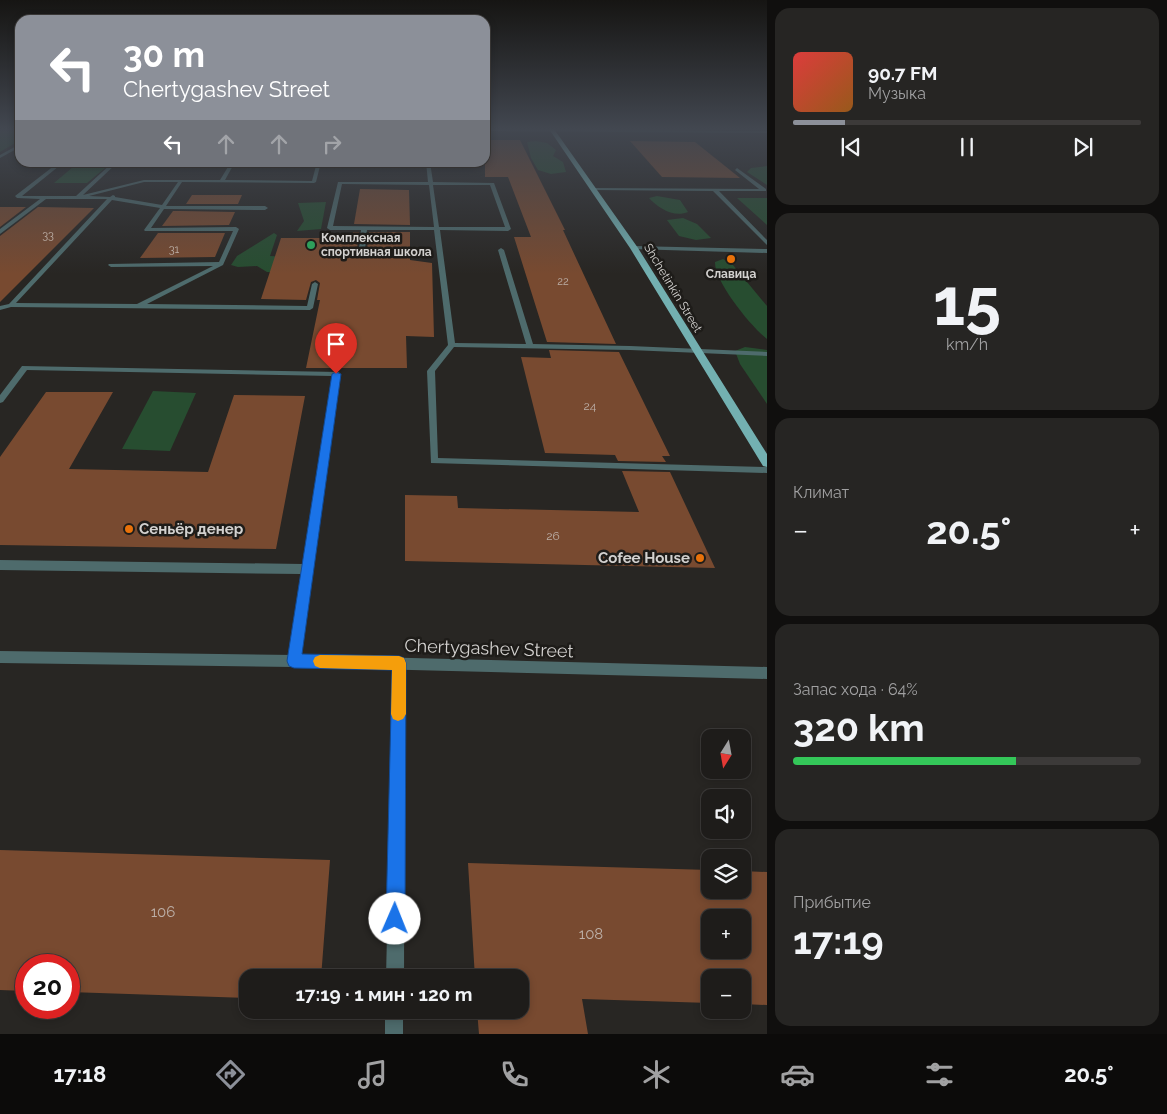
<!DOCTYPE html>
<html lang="ru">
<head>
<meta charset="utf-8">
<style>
	:root { --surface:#1e1c1a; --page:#262523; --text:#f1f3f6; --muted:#a1a1a2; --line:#3c3a39; --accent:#8c9099 }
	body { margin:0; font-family:Raleway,sans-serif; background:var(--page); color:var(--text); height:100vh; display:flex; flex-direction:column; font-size:19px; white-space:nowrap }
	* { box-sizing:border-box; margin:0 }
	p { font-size:16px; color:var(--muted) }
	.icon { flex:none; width:28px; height:28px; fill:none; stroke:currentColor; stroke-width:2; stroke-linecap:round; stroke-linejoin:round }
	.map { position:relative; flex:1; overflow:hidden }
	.panel { display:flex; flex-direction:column; gap:8px; padding:8px; background:#100f0e; width:400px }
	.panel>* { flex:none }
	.guide { position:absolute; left:15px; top:15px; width:475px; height:152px; border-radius:15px; box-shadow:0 2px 8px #0003,0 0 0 1px var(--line); background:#8c9099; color:#fff; overflow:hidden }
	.needle { width:32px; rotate:191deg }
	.tools { position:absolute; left:701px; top:729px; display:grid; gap:10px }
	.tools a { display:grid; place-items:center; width:50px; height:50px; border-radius:10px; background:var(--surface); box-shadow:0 2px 8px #0003,0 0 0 1px var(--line); font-size:25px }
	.speed { position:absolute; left:15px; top:954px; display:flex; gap:10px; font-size:25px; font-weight:700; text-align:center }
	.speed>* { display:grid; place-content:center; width:65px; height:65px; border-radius:50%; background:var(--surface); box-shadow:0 2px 8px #0003,0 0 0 1px var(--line); line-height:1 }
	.speed .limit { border:8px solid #d22; background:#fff; color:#111 }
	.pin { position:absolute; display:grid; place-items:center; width:42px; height:42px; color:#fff; margin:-51px -21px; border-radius:50% 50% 50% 0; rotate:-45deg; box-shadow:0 0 5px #0007 }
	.pin .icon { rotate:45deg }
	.me { position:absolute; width:55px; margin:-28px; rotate:1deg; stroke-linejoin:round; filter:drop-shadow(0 0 4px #0008) }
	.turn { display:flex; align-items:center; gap:18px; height:105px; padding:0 25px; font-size:22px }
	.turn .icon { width:65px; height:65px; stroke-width:2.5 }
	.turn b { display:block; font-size:35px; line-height:42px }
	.lanes { display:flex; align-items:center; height:48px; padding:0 25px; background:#0003; justify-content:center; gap:25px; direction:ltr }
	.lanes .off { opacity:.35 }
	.big { font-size:38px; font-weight:700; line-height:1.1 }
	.panel .widget { flex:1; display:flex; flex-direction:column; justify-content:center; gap:8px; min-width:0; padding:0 18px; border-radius:15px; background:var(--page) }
	.panel .dial { align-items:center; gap:0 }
	.dial b { font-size:65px; line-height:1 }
	.song { display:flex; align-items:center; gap:15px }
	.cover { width:60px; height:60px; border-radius:8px; background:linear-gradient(135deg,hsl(0 70% 55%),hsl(30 70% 35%)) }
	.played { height:5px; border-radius:2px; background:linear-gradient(90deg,var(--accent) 15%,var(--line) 15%) }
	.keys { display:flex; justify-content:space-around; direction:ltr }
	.heat { display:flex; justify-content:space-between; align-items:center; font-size:28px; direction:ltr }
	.charge { height:8px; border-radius:4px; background:linear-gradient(90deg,#34c759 64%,var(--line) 0) }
	.trip { position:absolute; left:239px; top:969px; width:290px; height:50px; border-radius:15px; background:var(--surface); box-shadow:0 2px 8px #0003,0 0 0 1px var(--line); font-weight:700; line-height:50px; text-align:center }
	.menu { display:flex; height:80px; justify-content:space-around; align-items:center; background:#0c0b0a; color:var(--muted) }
	.menu .icon { width:35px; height:35px }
	.menu .current { color:var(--accent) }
	.menu b { font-size:22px; color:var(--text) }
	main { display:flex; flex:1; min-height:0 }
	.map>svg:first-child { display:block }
	.green { fill:#274d30 }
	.building { fill:#784a30; fill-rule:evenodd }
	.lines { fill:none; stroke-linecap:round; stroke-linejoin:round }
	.service { fill:#4e6b6c; fill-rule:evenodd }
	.minor { fill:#4e6b6c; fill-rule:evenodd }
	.primary { fill:#73b0b1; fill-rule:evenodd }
	.route { fill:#1a73e8; stroke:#114b97 }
	.slow { fill:#f59e0b }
	.leisure-dot { fill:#2e9e5b; stroke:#1e1c19; stroke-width:2 }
	.food-dot { fill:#e8710a; stroke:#1e1c19; stroke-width:2 }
	.labels { text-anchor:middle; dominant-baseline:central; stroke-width:5; stroke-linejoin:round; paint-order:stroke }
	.far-number-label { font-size:11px; fill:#bcafa7 }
	.far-poi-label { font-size:12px; font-weight:bold; fill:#d3d1cf; stroke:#1e1c19; text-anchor:start }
	.far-street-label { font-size:12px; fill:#d3d1cf; stroke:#1e1c19 }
	.number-label { font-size:12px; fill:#bcafa7 }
	.poi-label { font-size:15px; font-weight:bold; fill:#d3d1cf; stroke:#1e1c19; text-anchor:start }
	.near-number-label { font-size:15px; fill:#bcafa7 }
	.near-street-label { font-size:18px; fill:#d3d1cf; stroke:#1e1c19 }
</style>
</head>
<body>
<main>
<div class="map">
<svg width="767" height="1034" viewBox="0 0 767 1034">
	<rect width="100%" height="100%" fill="#282623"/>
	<g class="green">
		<path d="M0,131H20V140L0,152Z"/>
		<path d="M536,141L547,143L556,150L553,156L563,162L566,172L551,174L538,170L531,158L527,142Z"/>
		<path d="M767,166V185L747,172L751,168Z"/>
		<path d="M73,167L105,168L87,183H54Z"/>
		<path d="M657,196L680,200L688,212C674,218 658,208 649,198Z"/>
		<path d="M737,198H767V225Z"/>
		<path d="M326,202L321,229L297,231L304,221L298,203Z"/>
		<path d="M683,218L697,224L711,238L696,240L679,236L667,220Z"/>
		<path d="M274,233L277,235L270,256L306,258L299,273L267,272L257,266L238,267L231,265L237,256Z"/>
		<path d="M723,259L733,265L767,306V339C751,327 714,281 715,262Z"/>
		<path d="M745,347L767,350V404L740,364L735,351Z"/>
		<path d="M153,391L196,393L170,451L122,449Z"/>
	</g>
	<g class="building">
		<path d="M485,140H520L565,230H563L616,344L547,342L514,237H531L508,177H485Z"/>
		<path d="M630,141L695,142L740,178L662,177Z"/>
		<path d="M360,189L409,190L410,225L354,224Z"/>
		<path d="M192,195H242L238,204H186Z"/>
		<path d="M0,207H26L0,227Z"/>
		<path d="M38,207L94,208L0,302V236Z"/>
		<path d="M173,211H181L235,212L229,225L162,226Z"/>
		<path d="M353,232H359L357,249L361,253L367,249L369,232H410V260L432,263L434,337L406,336L407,368H306L320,300H317L320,283L316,280L311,282L306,300L261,299L281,238H352Z"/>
		<path d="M158,233H225L215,257L140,258Z"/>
		<path d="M549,350L619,352L670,456H662L666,462L618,461L615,455L545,453L521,357L551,358Z"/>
		<path d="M46,392H113L69,469L208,472L234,395L305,396L276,549L0,545V457Z"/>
		<path d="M622,471L670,472L715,568L405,561V495L457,496L458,508L639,512Z"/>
		<path d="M0,850L330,860L321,978H248V998L69,992V965H26V991L0,990Z"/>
		<path d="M468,863L710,870V890H742V871L767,872V1005L742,1004V978H710V1003L582,999L588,1034H479L477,1010H520V978H475ZM710,918H742V950H710Z"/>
	</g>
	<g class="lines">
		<g class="service">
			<path d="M59,162H64L22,196H76L113,162H118L83,195L144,180H220L231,162H235L225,180L312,181L317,162H321L316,182L314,183L182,182L166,206H265L268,208L265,210L164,209L151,228L236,227L239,229L223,265L147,304L307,306L312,284L315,282L318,284L313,308L310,310L11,307L0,310V306L9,304L107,199H46L0,234V229L40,199L17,198L15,196ZM144,182H178L162,205L115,197V196L113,195L110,197L89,196ZM112,200L160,208L144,230L145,231H233L219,262L109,264L108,265L111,267L213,266L137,304L16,303Z"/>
			<path d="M426,162H430L433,182L494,183L511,229L508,231L440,230L455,343L526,344L498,250L501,248L504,250L533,344L630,346L767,352V356L630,350L454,347L435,371L438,458L767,467V473L431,463L427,371L448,345L434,230H367L365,249L362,251L359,249L361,230H330L327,228L338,182H428ZM342,184L429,185L434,227L333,226ZM433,185H490L505,227H439Z"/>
			<path d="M737,168L766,189V191H719L767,240V245L713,191L593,190L591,189L593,188L759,189L735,170Z"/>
			<path d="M634,246L767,249V253L632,249L631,248Z"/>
			<path d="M22,366L339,372L340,374L298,665L294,667L290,665L288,661L301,574L0,570V560L303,564L332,376L27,370L3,402L0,403V395Z"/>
			<path d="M399,657L403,659L405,663L404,978H386L393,663L395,659Z"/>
			<rect x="385" y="1010" width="18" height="24"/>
		</g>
		<g class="minor">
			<path d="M485,129L767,131V133L485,131Z"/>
			<path d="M20,144V147L0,158V155Z"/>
			<path d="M0,651L294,655L767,667V679L294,667L0,663Z"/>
		</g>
		<path class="primary" d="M549,129H554L638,248L767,454V467L763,466L630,248Z"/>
	</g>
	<linearGradient id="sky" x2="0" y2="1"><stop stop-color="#161513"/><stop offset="0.47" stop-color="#424750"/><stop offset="1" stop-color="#424750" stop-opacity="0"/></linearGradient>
	<rect width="767" height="274" fill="url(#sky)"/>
	<path class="route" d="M336,372L341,374L302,654L399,656L404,658L406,663L405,919L402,926L395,928L389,926L386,919L392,670L294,668L289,666L287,661L332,374Z"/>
	<path class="slow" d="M320,655L399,656L404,658L406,663V714L403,719L398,721L393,719L391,714L392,670L320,668L315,666L313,661L315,657Z"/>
	<circle class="leisure-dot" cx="311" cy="245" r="5"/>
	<g class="food-dot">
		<circle cx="731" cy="259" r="5"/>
		<circle cx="129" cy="529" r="5"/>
		<circle cx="700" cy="558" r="5"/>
	</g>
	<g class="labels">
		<g class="far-number-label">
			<text x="48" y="235">33</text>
			<text x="174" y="249">31</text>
			<text x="563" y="281">22</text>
		</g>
		<g class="far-poi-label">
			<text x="321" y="238">Комплексная<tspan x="321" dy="14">спортивная школа</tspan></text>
			<text x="731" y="274" text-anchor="middle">Славица</text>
		</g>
		<g class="far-street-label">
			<text transform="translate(673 288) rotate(59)">Shchetinkin Street</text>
		</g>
		<g class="number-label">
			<text x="590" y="406">24</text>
			<text x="553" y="536">26</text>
		</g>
		<g class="poi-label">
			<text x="139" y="529">Сеньёр денер</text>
			<text x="690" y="558" text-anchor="end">Cofee House</text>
		</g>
		<g class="near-number-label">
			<text x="163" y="912">106</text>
			<text x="591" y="934">108</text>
		</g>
		<g class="near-street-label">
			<text transform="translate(489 648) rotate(2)">Chertygashev Street</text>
		</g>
	</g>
</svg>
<div class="tools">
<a><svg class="needle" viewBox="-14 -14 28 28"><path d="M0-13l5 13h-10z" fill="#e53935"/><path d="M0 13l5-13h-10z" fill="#a1a1a2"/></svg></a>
<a><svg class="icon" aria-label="sound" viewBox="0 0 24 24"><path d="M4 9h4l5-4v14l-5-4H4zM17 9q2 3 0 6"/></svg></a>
<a><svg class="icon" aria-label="layers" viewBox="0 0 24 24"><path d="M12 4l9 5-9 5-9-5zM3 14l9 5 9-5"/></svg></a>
<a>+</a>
<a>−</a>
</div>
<div class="speed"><div class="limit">20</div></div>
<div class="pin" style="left:336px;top:374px;background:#d93025"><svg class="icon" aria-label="arrive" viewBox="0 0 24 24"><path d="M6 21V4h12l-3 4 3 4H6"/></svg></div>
<svg class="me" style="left:395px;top:919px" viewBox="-20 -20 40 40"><circle r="19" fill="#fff"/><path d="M0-13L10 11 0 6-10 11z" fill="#1a73e8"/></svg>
<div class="trip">17:19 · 1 мин · 120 m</div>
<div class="guide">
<div class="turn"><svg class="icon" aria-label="left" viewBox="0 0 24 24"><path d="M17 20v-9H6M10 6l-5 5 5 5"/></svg><div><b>30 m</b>Chertygashev Street</div></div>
<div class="lanes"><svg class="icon" aria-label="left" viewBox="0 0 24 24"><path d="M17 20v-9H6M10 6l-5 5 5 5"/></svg><svg class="icon off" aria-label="ahead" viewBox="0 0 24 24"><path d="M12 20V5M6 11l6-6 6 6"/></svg><svg class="icon off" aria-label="ahead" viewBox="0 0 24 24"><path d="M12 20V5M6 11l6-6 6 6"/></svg><svg class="icon off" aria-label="right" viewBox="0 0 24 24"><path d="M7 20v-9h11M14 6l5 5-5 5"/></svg></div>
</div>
</div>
<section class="panel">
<div class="widget">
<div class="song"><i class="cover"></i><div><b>90.7 FM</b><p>Музыка</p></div></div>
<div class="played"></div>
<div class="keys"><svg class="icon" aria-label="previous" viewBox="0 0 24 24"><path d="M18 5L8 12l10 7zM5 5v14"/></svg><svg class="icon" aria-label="pause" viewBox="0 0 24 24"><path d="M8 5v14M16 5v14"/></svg><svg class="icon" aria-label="next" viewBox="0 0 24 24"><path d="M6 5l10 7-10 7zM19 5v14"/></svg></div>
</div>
<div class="widget dial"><b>15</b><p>km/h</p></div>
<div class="widget"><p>Климат</p>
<div class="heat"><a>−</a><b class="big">20.5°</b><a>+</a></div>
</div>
<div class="widget"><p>Запас хода · 64%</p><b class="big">320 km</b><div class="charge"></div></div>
<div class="widget"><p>Прибытие</p><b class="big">17:19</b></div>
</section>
</main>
<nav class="menu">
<b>17:18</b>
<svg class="icon current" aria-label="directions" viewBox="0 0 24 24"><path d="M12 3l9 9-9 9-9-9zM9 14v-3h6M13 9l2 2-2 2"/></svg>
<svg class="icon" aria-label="music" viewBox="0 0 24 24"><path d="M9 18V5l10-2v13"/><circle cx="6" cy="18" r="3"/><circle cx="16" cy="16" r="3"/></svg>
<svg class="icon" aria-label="phone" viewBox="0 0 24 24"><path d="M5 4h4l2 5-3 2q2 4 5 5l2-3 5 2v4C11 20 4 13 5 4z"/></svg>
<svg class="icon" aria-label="climate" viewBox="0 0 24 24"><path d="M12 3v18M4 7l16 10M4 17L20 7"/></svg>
<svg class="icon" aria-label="car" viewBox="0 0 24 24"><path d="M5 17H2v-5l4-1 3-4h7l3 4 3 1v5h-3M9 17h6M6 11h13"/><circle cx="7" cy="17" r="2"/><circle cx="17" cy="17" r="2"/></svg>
<svg class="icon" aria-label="filters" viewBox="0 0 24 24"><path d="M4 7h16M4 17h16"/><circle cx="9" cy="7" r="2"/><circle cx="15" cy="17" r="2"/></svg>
<b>20.5°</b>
</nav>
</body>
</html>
